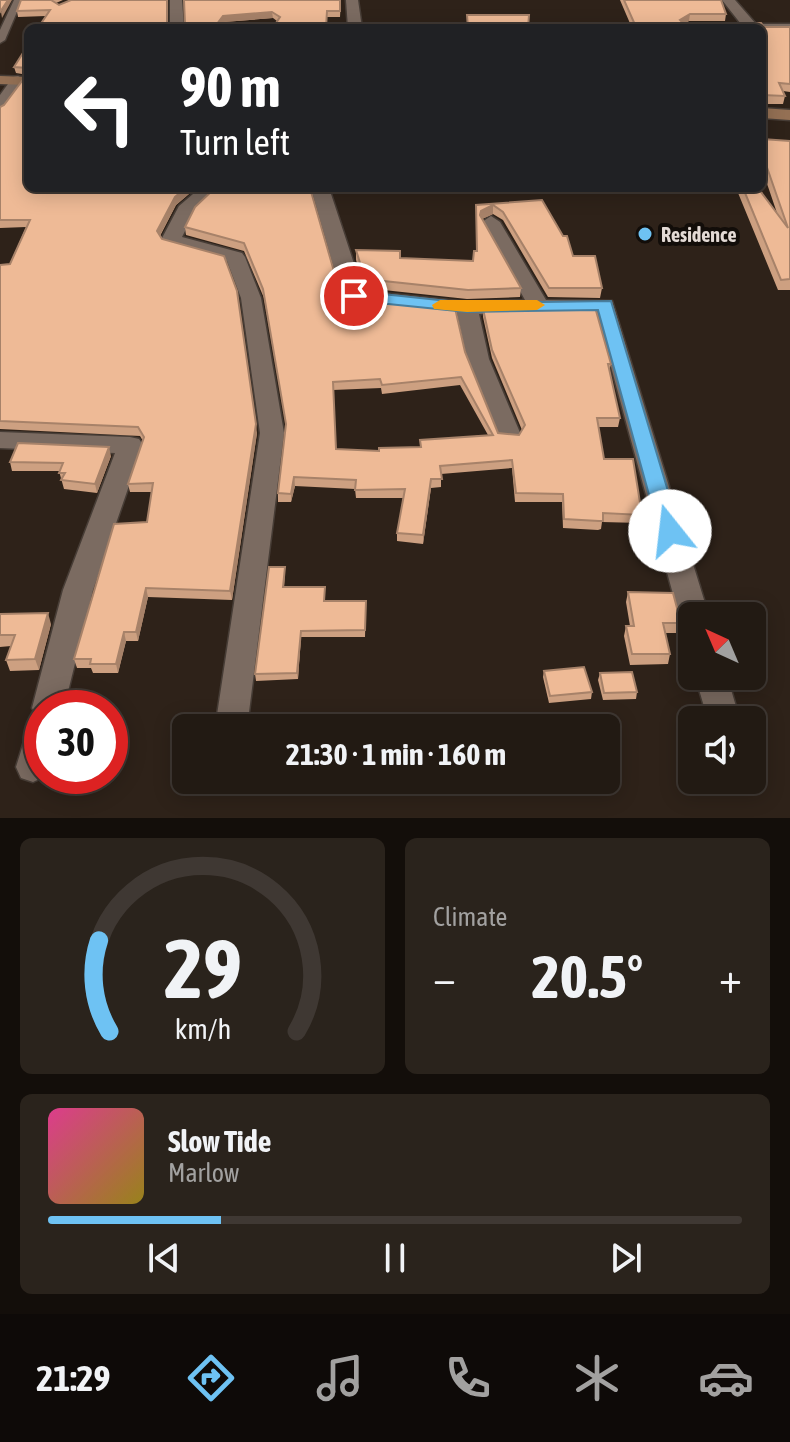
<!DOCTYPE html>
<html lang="en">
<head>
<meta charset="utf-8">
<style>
	:root { --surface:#221a13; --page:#2a231c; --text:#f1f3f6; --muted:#a2a1a0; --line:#3f3833; --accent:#6ec2f3 }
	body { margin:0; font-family:"Asap Condensed",sans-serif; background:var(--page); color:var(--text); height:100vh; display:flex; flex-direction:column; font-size:30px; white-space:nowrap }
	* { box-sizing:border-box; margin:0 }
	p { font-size:26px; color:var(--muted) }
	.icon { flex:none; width:44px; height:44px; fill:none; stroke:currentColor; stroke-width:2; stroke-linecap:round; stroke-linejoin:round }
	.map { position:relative; height:818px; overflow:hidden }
	.sheet { display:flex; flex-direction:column; gap:20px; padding:20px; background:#130e0a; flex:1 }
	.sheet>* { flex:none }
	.hud { position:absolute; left:24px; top:24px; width:742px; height:168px; border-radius:12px; box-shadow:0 4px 20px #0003,0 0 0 2px var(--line); background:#202124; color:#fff; overflow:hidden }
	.needle { width:52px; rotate:316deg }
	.controls { position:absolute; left:678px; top:602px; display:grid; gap:16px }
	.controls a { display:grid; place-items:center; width:88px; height:88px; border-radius:12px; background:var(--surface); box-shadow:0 4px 20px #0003,0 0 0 2px var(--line); font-size:40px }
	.speed { position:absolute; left:24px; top:690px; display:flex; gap:16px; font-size:40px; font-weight:700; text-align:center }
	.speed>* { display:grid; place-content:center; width:104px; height:104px; border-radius:50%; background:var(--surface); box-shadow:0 4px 20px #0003,0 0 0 2px var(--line); line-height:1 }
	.speed .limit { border:12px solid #d22; background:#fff; color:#111 }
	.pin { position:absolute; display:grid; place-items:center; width:68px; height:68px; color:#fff; margin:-34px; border:4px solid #fff; border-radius:50%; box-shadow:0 2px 8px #0007 }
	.me { position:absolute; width:88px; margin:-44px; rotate:344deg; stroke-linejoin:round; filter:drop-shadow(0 0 6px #0008) }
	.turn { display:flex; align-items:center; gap:28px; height:168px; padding:0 24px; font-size:36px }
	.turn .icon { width:104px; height:104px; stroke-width:2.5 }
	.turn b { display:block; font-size:56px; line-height:68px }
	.big { font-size:60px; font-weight:700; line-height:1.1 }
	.sheet .card { flex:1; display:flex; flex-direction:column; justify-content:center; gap:12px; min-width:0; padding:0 28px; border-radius:12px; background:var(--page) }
	.sheet .dial { align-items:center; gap:0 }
	.dial svg { height:208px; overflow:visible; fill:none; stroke:var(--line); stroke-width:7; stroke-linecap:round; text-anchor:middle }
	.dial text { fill:var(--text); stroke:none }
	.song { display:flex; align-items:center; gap:24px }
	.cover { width:96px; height:96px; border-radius:12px; background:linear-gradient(135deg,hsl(330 70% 55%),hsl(50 70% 35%)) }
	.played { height:8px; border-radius:4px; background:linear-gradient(90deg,var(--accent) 25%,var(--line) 25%) }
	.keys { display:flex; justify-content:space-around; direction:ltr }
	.heat { display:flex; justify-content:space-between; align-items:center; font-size:44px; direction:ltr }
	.sheet .tiles { flex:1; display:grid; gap:20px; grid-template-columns:1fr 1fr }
	.card:last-child { grid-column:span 2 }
	.trip { position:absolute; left:172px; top:714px; width:448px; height:80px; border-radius:12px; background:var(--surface); box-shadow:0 4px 20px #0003,0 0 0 2px var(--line); font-weight:700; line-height:80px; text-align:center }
	.dock { display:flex; height:128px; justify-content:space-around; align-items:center; background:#0e0a08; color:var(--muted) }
	.dock .icon { width:56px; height:56px }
	.dock .current { color:var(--accent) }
	.dock b { font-size:36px; color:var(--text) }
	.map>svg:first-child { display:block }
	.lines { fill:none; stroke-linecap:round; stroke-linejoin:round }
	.service-casing { stroke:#473d36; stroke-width:3 }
	.minor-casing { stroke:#473d36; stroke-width:3 }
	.secondary-casing { stroke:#473d36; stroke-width:3 }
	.service { fill:#7b6b61; fill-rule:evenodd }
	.minor { fill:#7b6b61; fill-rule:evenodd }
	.secondary { fill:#947054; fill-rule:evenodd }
	.wall { fill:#cda081; fill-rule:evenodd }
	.shaded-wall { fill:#a78269 }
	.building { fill:#eeba96; stroke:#a78269; stroke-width:2; fill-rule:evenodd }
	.route { fill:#6ec2f3; stroke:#487e9e; stroke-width:2 }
	.slow { fill:#f59e0b }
	.poi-dot { fill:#6ec2f3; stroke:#120d09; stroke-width:3 }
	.labels { text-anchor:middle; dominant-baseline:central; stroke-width:8; stroke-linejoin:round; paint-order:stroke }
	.far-poi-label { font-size:20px; font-weight:bold; fill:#e3dad5; stroke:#120d09; text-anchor:start }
</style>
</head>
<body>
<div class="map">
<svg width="790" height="818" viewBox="0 0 790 818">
	<rect width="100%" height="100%" fill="#2e2219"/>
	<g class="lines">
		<g class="service-casing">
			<path id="service" d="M14,0H22L5,40L0,43V30Z"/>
		</g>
		<g class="minor-casing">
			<g id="minor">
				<path d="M170,0H182L184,28H170Z"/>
				<path d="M346,0H358L362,28H348Z"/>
				<path d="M722,0H735L756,24H790V32H762V28H682L689,24H741Z"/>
				<path d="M18,76L25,80L5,109L0,111V95L13,77Z"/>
				<path d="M200,188H220L194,213L182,237L242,253L245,257L261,298L284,433L247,728H215L260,433L241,298L227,261L164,244L161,240L179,206Z"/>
				<path d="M311,188H329L363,291L467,302L525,300L482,222L491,216L500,222L546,300L612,301L709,616H692V627L683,624L679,616L596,312L479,314L489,359L521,435L518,441H500L467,359L457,313L365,303L367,312L364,317H348Z"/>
				<path d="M0,432L130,437L139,439L143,445L93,590L64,708H42V776H46L33,782L21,778L16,767L30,722L39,719L32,708L63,590L115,453L0,448Z"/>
				<path d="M695,676H727L740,720H708Z"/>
			</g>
		</g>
		<g class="secondary-casing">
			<g id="secondary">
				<path d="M0,76L28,77V85L0,84Z"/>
				<path d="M762,108L790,110V120L762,118Z"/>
			</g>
		</g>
		<use href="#service" class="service"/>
		<use href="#minor" class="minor"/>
		<use href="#secondary" class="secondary"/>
	</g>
	<g class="wall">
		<path d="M21,0H63L56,3L59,5L168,0V24H185L184,0H341L340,17H327L326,28H38L46,16L18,17L17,11ZM273,18L277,21L276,23L222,24L224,22Z"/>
		<path d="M620,0H721L726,14L725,21H689L685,23L790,27V92L783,91L785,96L783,104H762V28H632Z"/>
		<path d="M28,45V75L16,73L14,67Z"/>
		<path d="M4,105L28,188H196L176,205L160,236L257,433L232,600L148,597L138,641H126L118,673H93L91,668H77L74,659L147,522L152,492H130L128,484L143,441L140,436L0,429V265L10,264L26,227L0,228V107Z"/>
		<path d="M762,139L790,141V290H778L736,188H758L777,213L762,169Z"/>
		<path d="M215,188L346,313L465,352L498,433L519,435L522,430L492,358L483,317V309L611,364L609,371L620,418L618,427H598L604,459L642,515L640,523L602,522L601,529L598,530L563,528L562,502H515L512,468L441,474V487L431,488L423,544L397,541V533L403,498H356L355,489L295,486L291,502H278V493L286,426L264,298L244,251L186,235L185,227ZM460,385L488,435L420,440V447L379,451L336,449L333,390L381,388L382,394Z"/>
		<path d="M542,200L573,256L602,288L600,298L548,297L503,220L493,214L482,219L521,288L520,297L467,299L365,288L356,260V250L400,258L473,261L476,251V205Z"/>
		<path d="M111,456L97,493L64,489L59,471H12L10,462Z"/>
		<path d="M285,574L284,587H325V601H366L365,637H301L298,679L256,681L255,674Z"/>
		<path d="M628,592L681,623L678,633H665L670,654L668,664L630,665L624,636L626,626H630L626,602Z"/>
		<path d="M0,614L51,624L39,670L10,671L6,660L11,646L0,647Z"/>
		<path d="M544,671L592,692L591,699L549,703L543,677Z"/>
		<path d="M600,673L637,692L636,699L603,700L598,680Z"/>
	</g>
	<g class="shaded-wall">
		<path d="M8,0H12L2,18L1,12Z"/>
		<path d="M272,12L273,18L224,22L219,28L217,24L223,16Z"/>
		<path d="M690,14L689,21L679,27L680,20Z"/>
		<path d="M186,188H196L176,205L158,239L157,231L175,197Z"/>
		<path d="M493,205V214L480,220L481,211Z"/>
		<path d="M256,424L257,433L232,600L230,591Z"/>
		<path d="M109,447L111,456L97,493L95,484Z"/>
		<path d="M294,477L295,486L291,502V494Z"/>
		<path d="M431,479V488L423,544V535Z"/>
		<path d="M146,588L148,597L138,641L136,632Z"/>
		<path d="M48,613L51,624L39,670L35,659Z"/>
		<path d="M301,631V637L298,679L297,673Z"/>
		<path d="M124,632L126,641L118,673L116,664Z"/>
	</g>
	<g class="building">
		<path d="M0,0H8L0,12Z"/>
		<path d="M21,0H51L59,5L71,0H167V24H185L184,0H340V11H327L326,28H38L50,10L17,11ZM272,12L280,17L276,23L217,24L223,16Z"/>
		<path d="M624,0H721L726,14H690L680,20L683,23H761L764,27H790V84L779,83L785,96L762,95V28L636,27Z"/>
		<path d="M467,15H529L528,28H468Z"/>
		<path d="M28,45V68L14,67Z"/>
		<path d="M22,81H28V188H186L175,197L157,231L162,239L224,256L237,291L256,424L230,591L146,588L136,632H124L116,664H90L91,659H74L114,524L147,522L153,483L128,484L144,437L138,427L0,421V265L10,264L30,220H0V107L4,105Z"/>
		<path d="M762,139L790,141V279L781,280L743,188H758L788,228L762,153Z"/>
		<path d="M215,188H310L346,313H367L370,299L455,308L465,352L498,433L519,435L525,425L492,350L483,309L595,307L611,364H608L620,418H597L604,459H633L642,515L603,513V521H599L564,519L563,494L516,493L512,460L440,466L442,479H431L423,535L397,533L405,489L355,490L356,480L294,477L291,494L278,493L286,424L263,289L244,243L185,227L195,207ZM461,377L493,435L420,440L421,447L379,448V451L336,449L333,382L380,379L382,385Z"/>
		<path d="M542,200L563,236H567L573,256H595L602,288H549L503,212L493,205L481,211L480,215L521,288L468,290L365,279L356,250L400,251V258L473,261L474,251H477L476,205Z"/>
		<path d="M18,443L109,447L95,484L61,480L65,473H59L63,463L10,462Z"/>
		<path d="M269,567H285L283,587H325L324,601H366L365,630L301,631L297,673L255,674Z"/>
		<path d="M628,592L673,593L681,623H663L670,654H632L626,626H634Z"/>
		<path d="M48,613L35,659L6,660L15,635H0V614Z"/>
		<path d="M584,667L592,692L550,696L544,671Z"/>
		<path d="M632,672L637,692L604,693L600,673Z"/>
	</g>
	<path class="route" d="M354,291L467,303L611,301L680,531L677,536H662L659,531L598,310L467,312L349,300L346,296Z"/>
	<path class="slow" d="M440,300H537L545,305L537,310L467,312L434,309L432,305Z"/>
	<circle class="poi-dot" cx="645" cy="234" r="8"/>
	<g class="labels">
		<g class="far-poi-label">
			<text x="661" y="234">Residence</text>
		</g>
	</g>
</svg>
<div class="controls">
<a><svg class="needle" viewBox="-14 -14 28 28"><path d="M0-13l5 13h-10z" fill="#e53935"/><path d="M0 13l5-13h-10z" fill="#a2a1a0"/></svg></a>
<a><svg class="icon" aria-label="sound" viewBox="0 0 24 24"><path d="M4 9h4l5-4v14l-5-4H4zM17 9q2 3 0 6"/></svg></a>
</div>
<div class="speed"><div class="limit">30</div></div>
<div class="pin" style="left:354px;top:296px;background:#d93025"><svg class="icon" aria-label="arrive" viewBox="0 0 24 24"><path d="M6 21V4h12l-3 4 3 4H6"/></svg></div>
<svg class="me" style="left:670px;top:531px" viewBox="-20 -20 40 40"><circle r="19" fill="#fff"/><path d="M0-13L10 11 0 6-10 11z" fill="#6ec2f3"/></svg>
<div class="trip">21:30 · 1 min · 160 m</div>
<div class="hud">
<div class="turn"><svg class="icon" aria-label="left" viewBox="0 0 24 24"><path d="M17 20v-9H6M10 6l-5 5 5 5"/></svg><div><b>90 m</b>Turn left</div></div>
</div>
</div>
<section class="sheet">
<div class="tiles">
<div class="card dial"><svg viewBox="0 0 100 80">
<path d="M14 69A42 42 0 1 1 86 69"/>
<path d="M14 69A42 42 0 0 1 10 34" stroke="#6ec2f3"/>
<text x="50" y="56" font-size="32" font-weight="700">29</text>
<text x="50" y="72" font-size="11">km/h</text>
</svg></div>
<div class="card"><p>Climate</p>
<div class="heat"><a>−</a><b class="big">20.5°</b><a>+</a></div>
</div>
<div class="card">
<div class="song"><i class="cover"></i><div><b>Slow Tide</b><p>Marlow</p></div></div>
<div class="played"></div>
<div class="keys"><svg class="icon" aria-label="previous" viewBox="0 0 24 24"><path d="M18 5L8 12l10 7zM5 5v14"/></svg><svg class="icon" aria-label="pause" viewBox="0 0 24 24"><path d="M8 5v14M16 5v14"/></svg><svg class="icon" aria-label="next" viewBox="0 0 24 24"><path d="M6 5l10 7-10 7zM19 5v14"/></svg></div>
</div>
</div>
</section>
<nav class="dock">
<b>21:29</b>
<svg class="icon current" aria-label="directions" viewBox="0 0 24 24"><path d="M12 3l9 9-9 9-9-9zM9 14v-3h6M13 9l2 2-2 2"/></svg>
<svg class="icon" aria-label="music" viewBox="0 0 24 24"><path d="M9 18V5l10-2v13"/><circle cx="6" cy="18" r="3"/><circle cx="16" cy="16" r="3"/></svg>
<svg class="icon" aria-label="phone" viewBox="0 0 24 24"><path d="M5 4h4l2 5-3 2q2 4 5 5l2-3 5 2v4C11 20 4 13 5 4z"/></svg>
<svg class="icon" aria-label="climate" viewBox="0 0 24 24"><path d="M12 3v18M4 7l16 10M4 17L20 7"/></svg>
<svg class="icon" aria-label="car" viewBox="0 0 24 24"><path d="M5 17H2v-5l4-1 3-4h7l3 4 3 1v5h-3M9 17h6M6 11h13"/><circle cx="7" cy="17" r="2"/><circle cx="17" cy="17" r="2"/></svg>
</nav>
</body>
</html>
